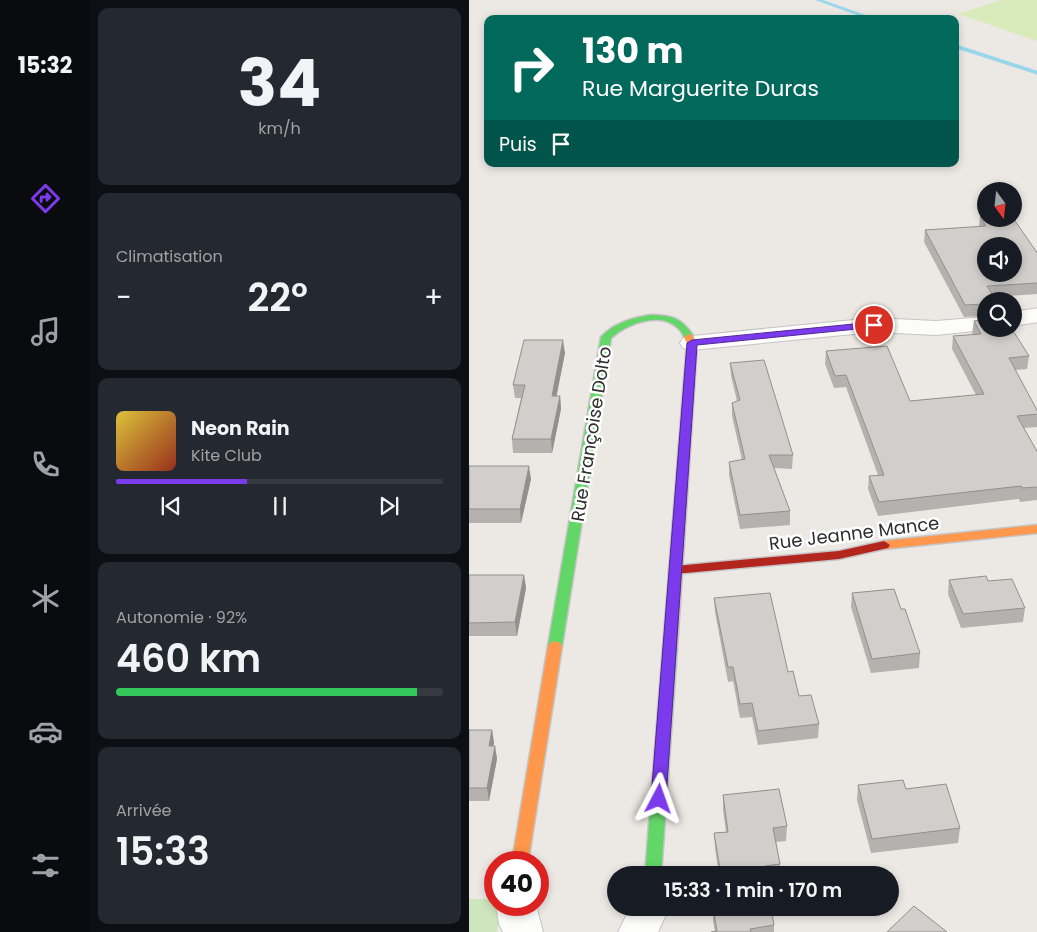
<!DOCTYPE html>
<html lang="fr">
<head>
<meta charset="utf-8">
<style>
	:root { --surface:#171b24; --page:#242831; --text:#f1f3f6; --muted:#9ea1a6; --line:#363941; --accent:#7c3aed }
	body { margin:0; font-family:Poppins,sans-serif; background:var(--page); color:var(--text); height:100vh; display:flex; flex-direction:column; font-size:19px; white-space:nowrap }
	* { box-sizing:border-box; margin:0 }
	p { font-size:16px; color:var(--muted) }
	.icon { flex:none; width:28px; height:28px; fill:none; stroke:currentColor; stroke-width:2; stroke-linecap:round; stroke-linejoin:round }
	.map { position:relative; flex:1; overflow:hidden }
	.side { display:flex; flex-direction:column; gap:8px; padding:8px; background:#0d0f14; width:379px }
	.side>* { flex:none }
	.top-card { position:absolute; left:15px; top:15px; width:475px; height:152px; border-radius:10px; box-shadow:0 2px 8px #0003; background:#00695c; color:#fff; overflow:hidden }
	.needle { width:32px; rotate:165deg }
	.controls { position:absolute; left:508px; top:182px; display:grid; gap:10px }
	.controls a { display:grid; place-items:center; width:45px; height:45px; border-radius:50%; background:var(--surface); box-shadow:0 2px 8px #0003; font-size:25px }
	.speed { position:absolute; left:15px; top:851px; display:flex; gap:10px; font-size:25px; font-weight:700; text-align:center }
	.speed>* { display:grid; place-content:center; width:65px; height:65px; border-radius:50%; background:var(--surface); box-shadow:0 2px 8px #0003; line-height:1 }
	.speed .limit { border:8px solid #d22; background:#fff; color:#111 }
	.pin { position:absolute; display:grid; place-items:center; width:42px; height:42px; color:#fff; margin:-21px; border:2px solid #fff; border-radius:50%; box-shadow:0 1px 5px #0007 }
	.me { position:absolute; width:55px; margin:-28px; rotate:4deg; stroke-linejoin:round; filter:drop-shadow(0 0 4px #0008) }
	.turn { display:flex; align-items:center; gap:18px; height:105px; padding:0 15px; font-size:22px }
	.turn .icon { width:65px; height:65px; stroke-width:2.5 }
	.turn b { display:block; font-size:35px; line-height:42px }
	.then { display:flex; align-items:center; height:48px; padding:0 15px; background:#0003; gap:10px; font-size:19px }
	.big { font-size:38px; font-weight:600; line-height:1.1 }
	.side .card { flex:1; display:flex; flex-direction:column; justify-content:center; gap:8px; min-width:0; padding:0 18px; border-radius:10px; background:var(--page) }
	.side .dial { align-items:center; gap:0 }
	.dial b { font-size:65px; line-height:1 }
	.song { display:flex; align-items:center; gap:15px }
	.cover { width:60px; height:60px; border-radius:8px; background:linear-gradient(135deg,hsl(50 70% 55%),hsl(10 70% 35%)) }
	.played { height:5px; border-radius:2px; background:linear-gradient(90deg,var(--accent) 40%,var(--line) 40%) }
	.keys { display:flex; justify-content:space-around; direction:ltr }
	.heat { display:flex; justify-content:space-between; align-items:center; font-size:28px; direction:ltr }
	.charge { height:8px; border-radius:4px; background:linear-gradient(90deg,#34c759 92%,var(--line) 0) }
	.trip { position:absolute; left:138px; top:866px; width:292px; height:50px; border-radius:25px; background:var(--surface); box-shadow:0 2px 8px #0003; font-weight:600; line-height:50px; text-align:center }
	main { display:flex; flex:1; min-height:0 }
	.tabs { display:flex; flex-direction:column; width:90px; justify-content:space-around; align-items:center; background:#090b0e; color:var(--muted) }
	.tabs .icon { width:35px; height:35px }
	.tabs .active { color:var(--accent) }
	.tabs b { font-size:22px; color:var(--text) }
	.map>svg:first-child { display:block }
	.green { fill:#cee6be }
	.pitch { fill:#d9eabb }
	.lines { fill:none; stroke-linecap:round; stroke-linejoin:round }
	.stream { fill:#99d6ec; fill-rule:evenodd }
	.street-casing { stroke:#c5c4c5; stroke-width:2 }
	.fast-casing { stroke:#c5c4c5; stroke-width:3 }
	.slow-casing { stroke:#c5c4c5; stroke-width:3 }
	.jam-casing { stroke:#c5c4c5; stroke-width:3 }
	.street { fill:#fcfcfb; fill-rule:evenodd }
	.fast { fill:#63d668; fill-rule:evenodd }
	.slow { fill:#ff974d; fill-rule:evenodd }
	.jam { fill:#b3261e; fill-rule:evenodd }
	.wall { fill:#b4b1af }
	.shaded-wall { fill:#92908e }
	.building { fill:#d1cecb; stroke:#92908e; fill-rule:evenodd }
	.route { fill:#7c3aed; stroke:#51269a }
	.labels { text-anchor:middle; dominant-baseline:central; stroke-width:5; stroke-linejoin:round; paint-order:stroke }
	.street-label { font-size:18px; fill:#2e2e2e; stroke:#fff }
</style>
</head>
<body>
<main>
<nav class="tabs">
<b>15:32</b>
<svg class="icon active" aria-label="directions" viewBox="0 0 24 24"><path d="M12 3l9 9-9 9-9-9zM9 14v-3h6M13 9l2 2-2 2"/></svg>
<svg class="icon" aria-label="music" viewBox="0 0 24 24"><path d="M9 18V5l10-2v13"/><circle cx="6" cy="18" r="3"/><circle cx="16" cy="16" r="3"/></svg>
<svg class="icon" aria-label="phone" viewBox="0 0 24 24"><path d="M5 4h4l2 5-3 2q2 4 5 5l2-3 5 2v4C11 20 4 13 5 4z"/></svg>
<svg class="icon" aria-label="climate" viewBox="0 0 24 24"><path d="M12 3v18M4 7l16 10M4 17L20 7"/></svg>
<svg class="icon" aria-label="car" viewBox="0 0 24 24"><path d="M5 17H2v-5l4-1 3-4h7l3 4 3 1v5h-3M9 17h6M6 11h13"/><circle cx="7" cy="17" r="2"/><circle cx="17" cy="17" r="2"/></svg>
<svg class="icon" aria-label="filters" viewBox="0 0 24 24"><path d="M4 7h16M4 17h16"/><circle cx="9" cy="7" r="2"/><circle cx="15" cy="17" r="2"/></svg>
</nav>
<section class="side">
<div class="card dial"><b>34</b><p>km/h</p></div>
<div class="card"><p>Climatisation</p>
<div class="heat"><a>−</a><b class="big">22°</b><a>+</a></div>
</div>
<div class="card">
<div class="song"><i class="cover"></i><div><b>Neon Rain</b><p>Kite Club</p></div></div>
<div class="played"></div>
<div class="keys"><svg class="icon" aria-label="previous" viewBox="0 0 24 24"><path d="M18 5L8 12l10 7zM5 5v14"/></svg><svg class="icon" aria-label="pause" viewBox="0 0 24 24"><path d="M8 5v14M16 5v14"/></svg><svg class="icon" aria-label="next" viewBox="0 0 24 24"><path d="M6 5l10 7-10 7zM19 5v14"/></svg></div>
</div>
<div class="card"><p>Autonomie · 92%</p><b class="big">460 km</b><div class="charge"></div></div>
<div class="card"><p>Arrivée</p><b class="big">15:33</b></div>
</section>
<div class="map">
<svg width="569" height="932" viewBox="0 0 569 932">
	<rect width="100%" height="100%" fill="#ece8e4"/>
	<path class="green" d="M0,899H26V905H32L28,932H0Z"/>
	<path class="pitch" d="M533,0H568V41L489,14Z"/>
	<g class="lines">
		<g class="stream">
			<path d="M346,0H354L408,19H399Z"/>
			<path d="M486,44L569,71V75L486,48Z"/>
		</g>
		<g class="street-casing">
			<g id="street">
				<path d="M569,308V322L544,326V312Z"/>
				<path d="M516,317V329H524L467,335L405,332L223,350L214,348L211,343L214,338L223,336L405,318L467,321Z"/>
				<path d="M27,905H67L74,932H34L30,924Z"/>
				<path d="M161,908H200L189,932H149Z"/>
			</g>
		</g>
		<g class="fast-casing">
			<g id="fast">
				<path d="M181,315C203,315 213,318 225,337L223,339H217C214,336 213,332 210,329C192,310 158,324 142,338L93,646L91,649H81L79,646L132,337C145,323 163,318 181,315Z"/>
				<path d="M201,643L206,645L208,648L192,875H176L194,648L196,645Z"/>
			</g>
		</g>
		<g class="slow-casing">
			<g id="slow">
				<path d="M220,334L223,335L228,343L208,648L206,651H196L194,648L218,343L215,337Z"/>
				<path d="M569,525V533L415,549L409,545L415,541Z"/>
				<path d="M86,641L91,643L93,646L59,862H43L79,646L81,643Z"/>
			</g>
		</g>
		<g class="jam-casing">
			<path id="jam" d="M415,541L421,545L419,548L370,559L206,574L202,573L200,570L202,567L206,566L370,551Z"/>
		</g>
		<use href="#street" class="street"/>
		<use href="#fast" class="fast"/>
		<use href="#slow" class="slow"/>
		<use href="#jam" class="jam"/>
	</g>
	<g class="wall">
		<path d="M511,217L569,254V294L525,297L516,301V316L495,317L455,242L456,230L510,227Z"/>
		<path d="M505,321L560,356L558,369L546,370L569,412L568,427L555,428L569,453V500L551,502L550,499L409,516L399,489L400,476L409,475L377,387L365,388L356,364L357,351L441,401L507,395L483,349L484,336L504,335L503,333Z"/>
		<path d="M96,353L87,396H91L92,409L83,453H44L43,439L52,398H46L44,385Z"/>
		<path d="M261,363L324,455L323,469L305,468L321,511V525L271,529L260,475V462L273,460L263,416V403L268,401L262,376Z"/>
		<path d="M0,466L62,479L52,523H0Z"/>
		<path d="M0,575H55L57,588L48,636H0Z"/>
		<path d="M480,580L519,581L556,608L554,622L492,628L479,594Z"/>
		<path d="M383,593L432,609L451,653L450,668L402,673L382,607Z"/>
		<path d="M245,598L319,672L330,696L350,724L349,738L289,745L283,717L271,718L264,681L259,682L246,612Z"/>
		<path d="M0,730H23L25,743L24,746H26L28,759L20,801H0V803Z"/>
		<path d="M389,785L437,789L491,828L489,843L402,853L388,800Z"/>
		<path d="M254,795L318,826L317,841L307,842L311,864L310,875H250L246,848L245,833L257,832L254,810Z"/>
		<path d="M244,908L305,925V932H242H246L244,921Z"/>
	</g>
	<g class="shaded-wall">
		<path d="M94,340L96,353L85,409L83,396Z"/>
		<path d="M91,396L92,409L83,453L82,439Z"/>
		<path d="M60,466L62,479L52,523L51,509Z"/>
		<path d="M55,575L57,588L48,636L46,622Z"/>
		<path d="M23,730L25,743L22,760L20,746Z"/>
		<path d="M26,746L28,759L20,801L18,788Z"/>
	</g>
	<g class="building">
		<path d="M516,216V219L544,218L569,254V283L518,286L527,301H516V304L496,305L456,230L517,226L511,217ZM516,246H544V274H516Z"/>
		<path d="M516,319V329H543L560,356L540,358L569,412V414L548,416L569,453V487L553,488L552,486L410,502L400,476L415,475L377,375L366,376L357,351L418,346L441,401L515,394L484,336L512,334L505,321Z"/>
		<path d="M55,340H94L83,396H91L82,439H43L56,385H44Z"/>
		<path d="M295,360L324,455H300L321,511L271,515L260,462L276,459L263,403L271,400L261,363Z"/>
		<path d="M0,466H60L51,509H0Z"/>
		<path d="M0,575H55L46,622L0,623Z"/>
		<path d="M517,576L519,581L543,579L556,608L494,614L480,580Z"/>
		<path d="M425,589L432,609H436L451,653L403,659L383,593Z"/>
		<path d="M301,593L319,672L324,671L330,696L342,695L350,724L289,731L283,703L271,704L264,667H259L245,598Z"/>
		<path d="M0,730H23L20,746H26L18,788H0Z"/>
		<path d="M434,780L437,789L477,784L491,828L403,839L389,785Z"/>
		<path d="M310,789L318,826L304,828L311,864L296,866L297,875H252L245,833L259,832L254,795Z"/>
		<path d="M445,906L478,932H418Z"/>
		<path d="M244,908H302L305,925L281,929L282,932H242L248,931Z"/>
	</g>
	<path class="route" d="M405,322L410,325L408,327L228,345L197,799L195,803L190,805L184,803L182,799L218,343L223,340Z"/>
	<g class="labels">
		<g class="street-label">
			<text transform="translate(122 434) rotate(-81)">Rue Françoise Dolto</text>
			<text transform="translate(385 533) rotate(-7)">Rue Jeanne Mance</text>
		</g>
	</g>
</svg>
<div class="controls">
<a><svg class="needle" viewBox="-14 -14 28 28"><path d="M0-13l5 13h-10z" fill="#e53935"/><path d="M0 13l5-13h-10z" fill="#9ea1a6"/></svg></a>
<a><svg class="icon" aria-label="sound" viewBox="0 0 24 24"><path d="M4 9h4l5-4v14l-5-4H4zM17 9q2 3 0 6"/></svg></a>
<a><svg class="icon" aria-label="search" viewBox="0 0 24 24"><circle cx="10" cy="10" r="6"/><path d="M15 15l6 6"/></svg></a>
</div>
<div class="speed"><div class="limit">40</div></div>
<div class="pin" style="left:405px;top:325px;background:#d93025"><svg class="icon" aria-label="arrive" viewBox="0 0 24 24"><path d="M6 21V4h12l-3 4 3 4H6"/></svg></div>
<svg class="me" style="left:190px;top:799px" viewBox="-20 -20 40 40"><path d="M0-17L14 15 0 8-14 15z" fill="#7c3aed" stroke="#fff" stroke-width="4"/></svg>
<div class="trip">15:33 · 1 min · 170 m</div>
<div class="top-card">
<div class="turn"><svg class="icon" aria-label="right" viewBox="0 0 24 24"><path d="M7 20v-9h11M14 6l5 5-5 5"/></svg><div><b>130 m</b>Rue Marguerite Duras</div></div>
<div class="then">Puis<svg class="icon" aria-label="arrive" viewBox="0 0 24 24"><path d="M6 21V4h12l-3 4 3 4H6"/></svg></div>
</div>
</div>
</main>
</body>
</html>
